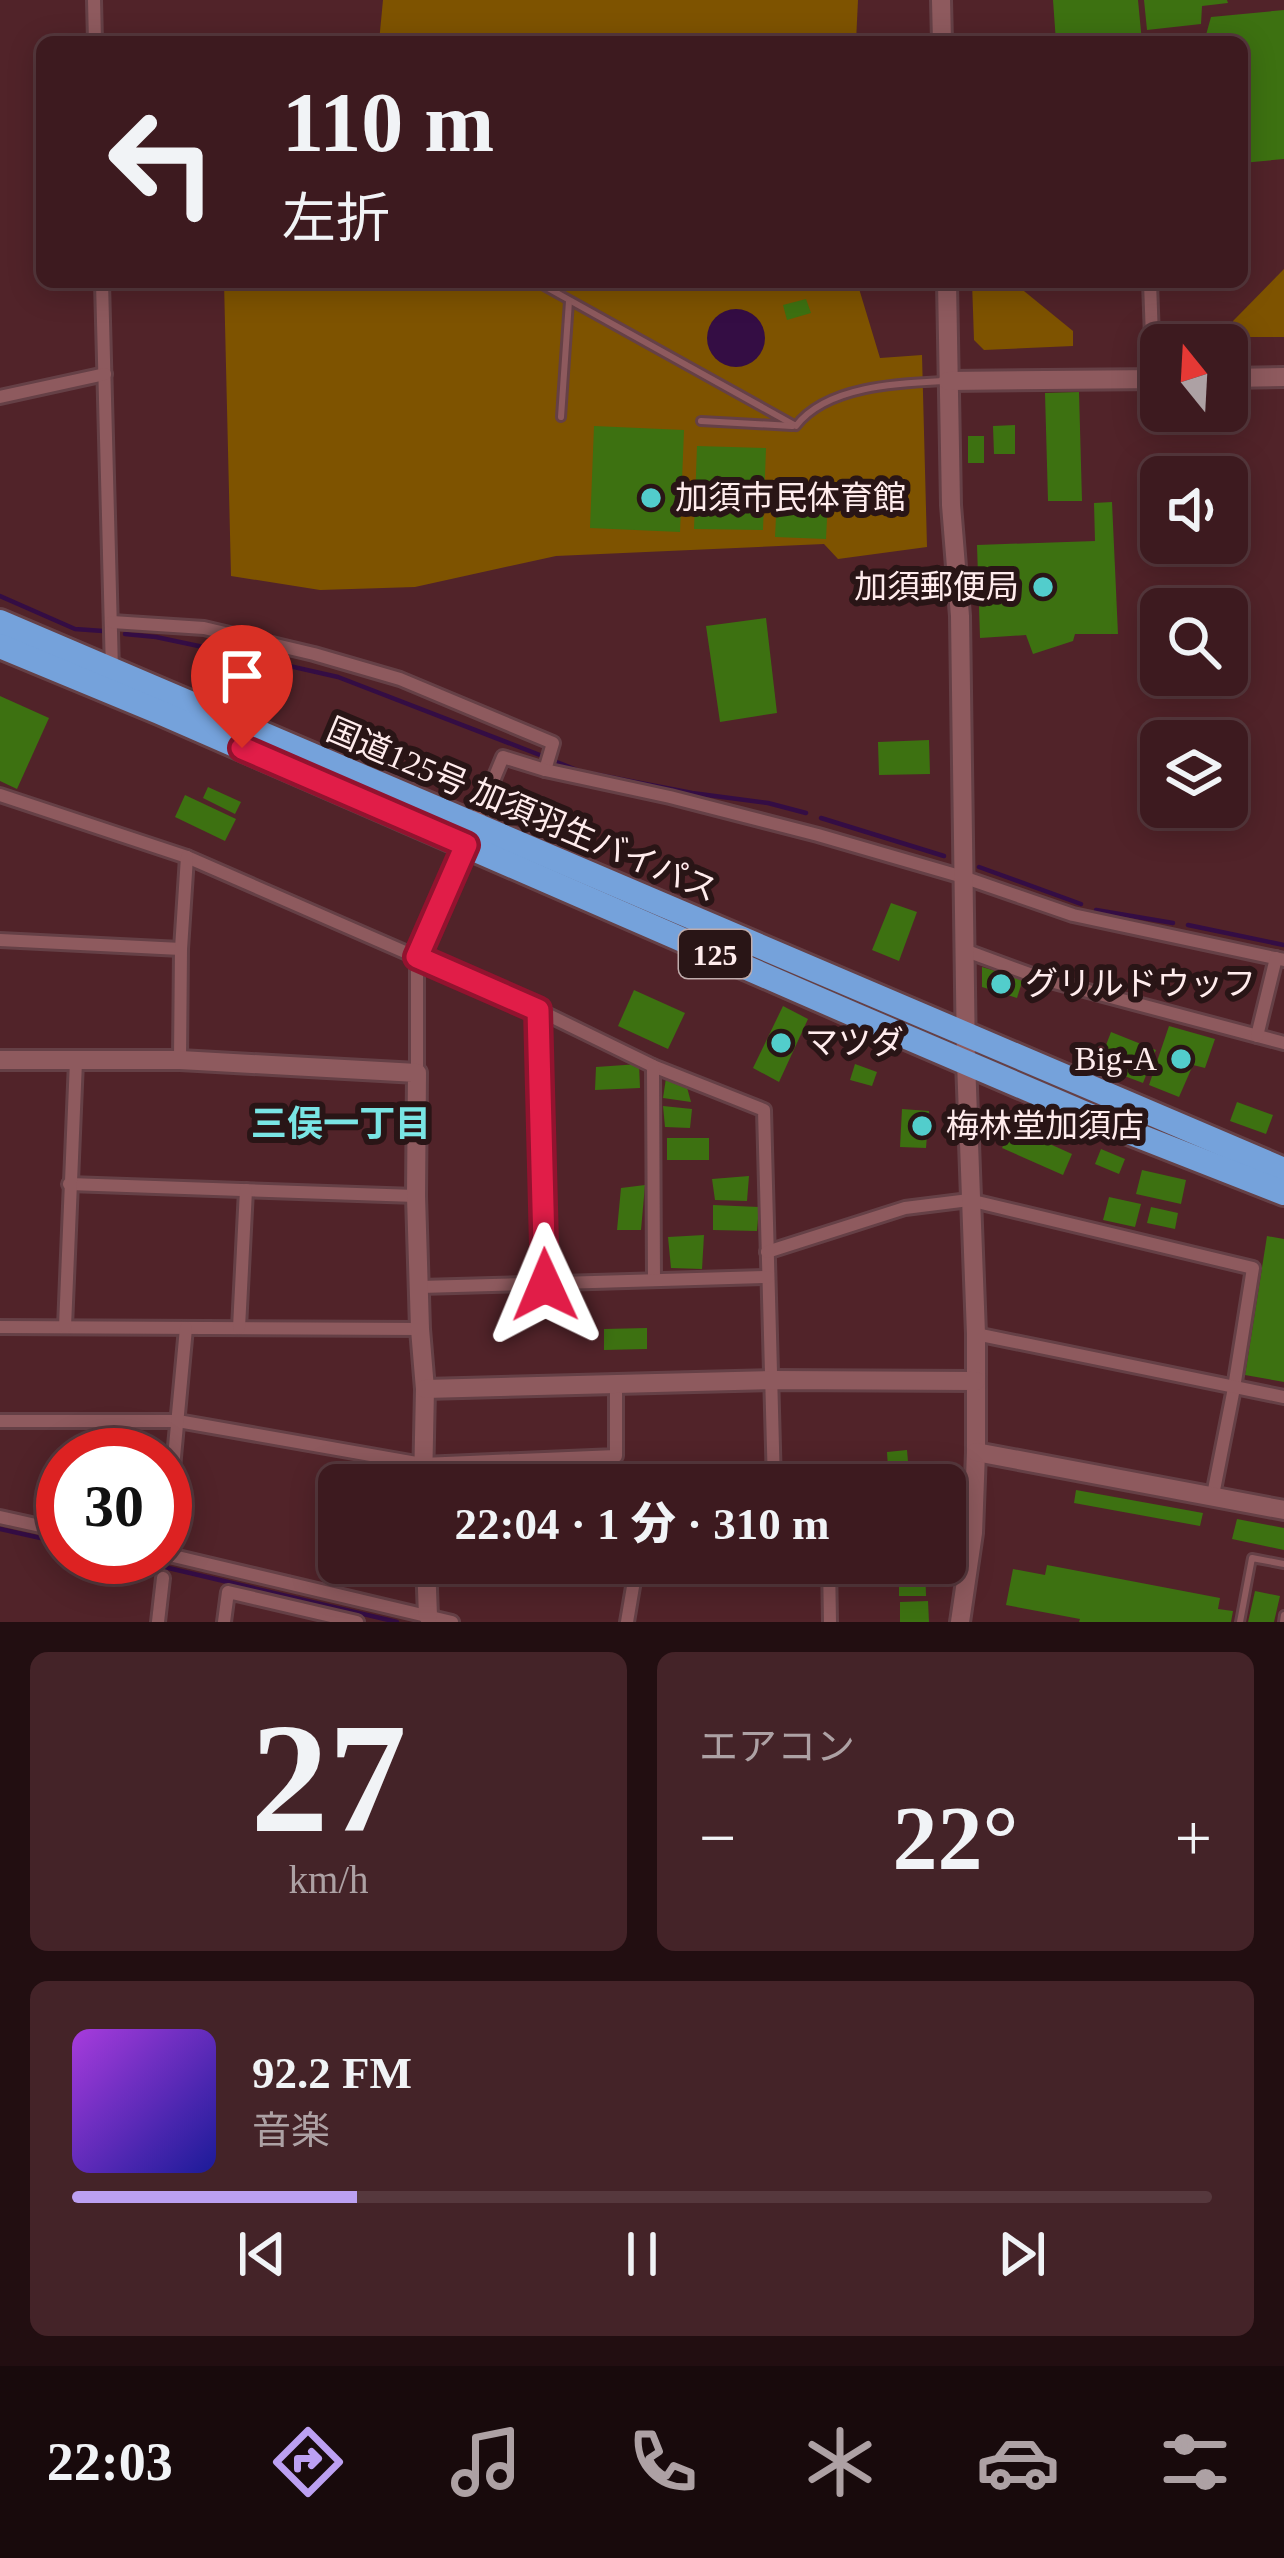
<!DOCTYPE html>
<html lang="ja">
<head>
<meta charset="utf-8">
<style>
	:root { --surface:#3d1a1f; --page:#442328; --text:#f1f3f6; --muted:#ada1a4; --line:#56383d; --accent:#bca0f2 }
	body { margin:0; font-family:"Times New Roman","Noto Sans JP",serif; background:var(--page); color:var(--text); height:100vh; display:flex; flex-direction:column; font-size:45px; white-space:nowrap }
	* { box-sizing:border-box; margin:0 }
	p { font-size:39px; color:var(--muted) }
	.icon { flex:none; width:66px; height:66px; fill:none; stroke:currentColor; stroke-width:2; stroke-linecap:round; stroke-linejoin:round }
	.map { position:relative; height:1622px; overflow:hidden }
	.panel { display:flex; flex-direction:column; gap:30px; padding:30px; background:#220e11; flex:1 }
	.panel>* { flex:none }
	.hud { position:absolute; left:36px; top:36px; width:1212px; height:252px; border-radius:18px; box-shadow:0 6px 30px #0003,0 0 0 3px var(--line); background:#3d1a1f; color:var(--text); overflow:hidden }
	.needle { width:78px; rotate:342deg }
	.controls { position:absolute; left:1140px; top:324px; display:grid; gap:24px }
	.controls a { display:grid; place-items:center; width:108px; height:108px; border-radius:18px; background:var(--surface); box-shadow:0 6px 30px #0003,0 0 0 3px var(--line); font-size:60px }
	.speed { position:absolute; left:36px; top:1428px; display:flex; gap:24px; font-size:60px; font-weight:700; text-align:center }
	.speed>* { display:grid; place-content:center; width:156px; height:156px; border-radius:50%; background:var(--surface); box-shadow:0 6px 30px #0003,0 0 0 3px var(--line); line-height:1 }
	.speed .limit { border:18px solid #d22; background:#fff; color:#111 }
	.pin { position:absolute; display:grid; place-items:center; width:102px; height:102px; color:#fff; margin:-123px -51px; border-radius:50% 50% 50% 0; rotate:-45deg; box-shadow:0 0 12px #0007 }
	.pin .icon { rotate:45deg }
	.me { position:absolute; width:132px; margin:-66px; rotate:359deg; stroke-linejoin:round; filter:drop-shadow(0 0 9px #0008) }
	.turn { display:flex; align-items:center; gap:42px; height:252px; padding:0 48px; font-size:54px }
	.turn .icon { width:156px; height:156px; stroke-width:2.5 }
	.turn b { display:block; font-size:84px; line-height:102px }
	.big { font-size:90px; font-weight:800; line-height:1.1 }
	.panel .widget { flex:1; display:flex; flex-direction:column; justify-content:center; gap:18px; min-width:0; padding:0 42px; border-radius:18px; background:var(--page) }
	.panel .dial { align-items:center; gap:0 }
	.dial b { font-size:156px; line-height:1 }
	.song { display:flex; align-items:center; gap:36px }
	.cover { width:144px; height:144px; border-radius:18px; background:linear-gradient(135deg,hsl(280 70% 55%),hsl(240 70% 35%)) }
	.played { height:12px; border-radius:6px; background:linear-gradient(90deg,var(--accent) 25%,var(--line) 25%) }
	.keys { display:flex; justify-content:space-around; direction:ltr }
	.heat { display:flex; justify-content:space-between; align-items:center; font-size:66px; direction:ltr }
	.panel .tiles { flex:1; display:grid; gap:30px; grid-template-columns:1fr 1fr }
	.widget:last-child { grid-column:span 2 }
	.trip { position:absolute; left:318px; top:1464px; width:648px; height:120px; border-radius:18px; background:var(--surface); box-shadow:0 6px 30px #0003,0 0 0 3px var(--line); font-weight:800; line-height:120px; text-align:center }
	.tabs { display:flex; height:192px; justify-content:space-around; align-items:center; background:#180a0c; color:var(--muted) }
	.tabs .icon { width:84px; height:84px }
	.tabs .current { color:var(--accent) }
	.tabs b { font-size:54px; color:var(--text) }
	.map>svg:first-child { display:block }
	.green { fill:#7e5300 }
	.water { fill:#340d44 }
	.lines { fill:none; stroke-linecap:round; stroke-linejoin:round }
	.stream { stroke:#340d44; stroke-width:4.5 }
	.building { fill:#3d7111 }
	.lane-casing { stroke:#654046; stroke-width:12 }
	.street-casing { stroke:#654046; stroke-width:18 }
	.secondary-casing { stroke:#654046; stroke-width:24 }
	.highway-casing { stroke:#654046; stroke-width:30 }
	.lane { stroke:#8e5a5e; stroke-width:6 }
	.street { stroke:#8e5a5e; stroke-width:12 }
	.secondary { stroke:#8e5a5e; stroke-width:18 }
	.highway { stroke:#75a2db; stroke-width:24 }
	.route-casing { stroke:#92132f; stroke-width:30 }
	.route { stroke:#e11d48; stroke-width:21 }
	.poi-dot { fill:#52cdcc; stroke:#291516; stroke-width:4.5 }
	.labels { text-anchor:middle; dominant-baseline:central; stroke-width:12; stroke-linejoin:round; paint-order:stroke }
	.shield { fill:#291516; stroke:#bfacac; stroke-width:3 }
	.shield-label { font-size:30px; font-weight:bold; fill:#ffeced }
	.poi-label { font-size:33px; fill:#ffeced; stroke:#291516; text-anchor:start }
	.street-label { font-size:33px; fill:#ffeced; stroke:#291516 }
	.neighbourhood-label { font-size:36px; font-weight:bold; fill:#79e5e4; stroke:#291516 }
</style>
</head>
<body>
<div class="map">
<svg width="1284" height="1622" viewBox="0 0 1284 1622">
	<rect width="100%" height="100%" fill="#512329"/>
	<g class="green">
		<path d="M383,0H858L856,42H379Z"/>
		<path d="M1284,269V337H1232L1233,321Z"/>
		<path d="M224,282H857L880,358L922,355L927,547L838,559L824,544L556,556L415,587L320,590L231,576Z"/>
		<path d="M972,282H1013L1073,331V346L984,350L974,340Z"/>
	</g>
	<circle class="water" cx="736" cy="338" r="29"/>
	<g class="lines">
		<g class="stream">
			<path d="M0,596L75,629L103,631"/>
			<path d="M125,634L156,637L227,652"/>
			<path d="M236,654L338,677L545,757"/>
			<path d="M554,761L582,772"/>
			<path d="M594,774L692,793L768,803L806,813"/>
			<path d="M821,818L944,856"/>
			<path d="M979,867L1081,904"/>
			<path d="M1096,910L1173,923"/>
			<path d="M1188,925L1284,945"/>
			<path d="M0,1529L63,1543"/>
			<path d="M122,1557L397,1622"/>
		</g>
	</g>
	<g class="building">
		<path d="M1053,0H1138L1142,42H1056Z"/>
		<path d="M1144,0H1227L1228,3L1202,6L1201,24L1147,30Z"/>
		<path d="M1284,10V159L1242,163V42H1204L1211,17Z"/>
		<path d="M806,299L811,313L787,320L783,305Z"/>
		<path d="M1079,392L1082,501H1048L1045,393Z"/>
		<path d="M1015,425V454H994L993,426Z"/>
		<path d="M594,426L684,430L680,532L590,528Z"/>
		<rect x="968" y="436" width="16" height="27"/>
		<path d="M697,446L766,448L763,530L694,529Z"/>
		<path d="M777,497L828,499L826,539L775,537Z"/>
		<path d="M1112,502L1118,634H1075L1073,641L1033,654L1026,635L980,638L977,545L1095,541L1094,503Z"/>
		<path d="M766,618L777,713L720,722L706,626Z"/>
		<path d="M0,696L49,718L17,789L0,781Z"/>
		<path d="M929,740L930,774L879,775L878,742Z"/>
		<path d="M208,787L241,802L235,814L203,798Z"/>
		<path d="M185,795L236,819L225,841L175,817Z"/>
		<path d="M891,903L917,912L899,961L872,950Z"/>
		<path d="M982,967L1023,979L1017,998L982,987Z"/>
		<path d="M634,990L685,1013L668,1049L618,1026Z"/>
		<path d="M783,1006L808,1019L779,1082L753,1068Z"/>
		<path d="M1169,1026L1215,1039L1205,1068L1193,1065L1179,1097L1149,1085Z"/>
		<path d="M1111,1032L1156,1050L1143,1083L1098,1066Z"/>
		<path d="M639,1064L640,1088L595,1090L596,1067Z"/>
		<path d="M855,1064L877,1072L872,1086L850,1080Z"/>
		<path d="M666,1078L685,1080L691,1102L663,1098Z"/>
		<path d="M1237,1102L1273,1115L1266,1134L1230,1121Z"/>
		<path d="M663,1106L692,1109L690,1128L665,1127Z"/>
		<path d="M902,1109L929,1111L926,1148L900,1147Z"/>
		<path d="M1012,1127L1072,1154L1063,1175L1002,1148Z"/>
		<rect x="667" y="1138" width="42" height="22"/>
		<path d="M1101,1149L1125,1159L1119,1174L1095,1164Z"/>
		<path d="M1142,1170L1186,1180L1181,1204L1136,1194Z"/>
		<path d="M749,1176L747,1201L715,1200L712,1179Z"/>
		<path d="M645,1185L641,1230H617L621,1188Z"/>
		<path d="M1109,1197L1141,1204L1135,1227L1103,1220Z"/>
		<path d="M713,1205L759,1207L757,1231L713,1230Z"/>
		<path d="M1151,1207L1178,1213L1175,1229L1147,1223Z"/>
		<path d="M704,1235L702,1269L671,1268L668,1237Z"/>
		<path d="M1267,1236L1284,1239V1382L1245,1375Z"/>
		<path d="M647,1328V1349L604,1350V1329Z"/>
		<path d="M907,1450L910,1485H889L887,1452Z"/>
		<path d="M1076,1490L1203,1513L1200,1526L1074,1503Z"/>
		<path d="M1237,1519L1284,1528V1550L1232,1539Z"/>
		<path d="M899,1563H925L926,1596H899Z"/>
		<path d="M1047,1565L1220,1598L1218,1609L1233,1611L1231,1622H1079L1080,1619L1006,1605L1013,1569L1045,1575Z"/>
		<path d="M1255,1591L1280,1596L1274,1622H1248Z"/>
		<path d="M928,1601L929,1622H900V1602Z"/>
	</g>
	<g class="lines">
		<g class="lane-casing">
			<g id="lane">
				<path d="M537,282L796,426C826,386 899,383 944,381"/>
				<path d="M561,417L569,301"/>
				<path d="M701,421L792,426"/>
				<path d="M1240,1622L1252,1558L1284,1564"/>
				<path d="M1283,1622L1284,1615"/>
			</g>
		</g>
		<g class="street-casing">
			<g id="street">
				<path d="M94,0L95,42"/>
				<path d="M102,282L112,671"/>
				<path d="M1150,282L1152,338"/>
				<path d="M0,397L105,374"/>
				<path d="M112,622L204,628L314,654L400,679L553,743L545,770"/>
				<path d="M0,795L187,857L538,1010L653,1066L764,1110L774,1485"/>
				<path d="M475,824L503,757L545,770L670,797L818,835L963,877L1073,915L1284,960"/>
				<path d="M0,940L181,949"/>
				<path d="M964,950L1043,979L1284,1043"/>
				<path d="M538,1010L545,1285"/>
				<path d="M1257,1036L1276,958"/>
				<path d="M180,1060L181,949L187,857"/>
				<path d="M653,1066L654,1280"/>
				<path d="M417,1073V957L466,846"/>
				<path d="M69,1184L416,1196"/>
				<path d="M767,1252L905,1208L969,1200L1253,1268L1234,1388L1213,1495"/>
				<path d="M420,1287L768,1277"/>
				<path d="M0,1327L420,1329"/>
				<path d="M65,1327L76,1061"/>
				<path d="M239,1328L246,1190"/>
				<path d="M976,1334L1284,1397"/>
				<path d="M0,1421H178L422,1464L616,1456V1383"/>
				<path d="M0,1517L63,1531"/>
				<path d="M945,1535L973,1533"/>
				<path d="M165,1554L452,1622"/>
				<path d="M165,1554L186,1328"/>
				<path d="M829,1563L830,1622"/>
				<path d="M158,1622L163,1578"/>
				<path d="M224,1622L228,1592L357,1622"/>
				<path d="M627,1622L636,1569L682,1563"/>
			</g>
		</g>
		<g class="secondary-casing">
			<g id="secondary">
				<path d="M941,0L942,42"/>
				<path d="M947,282L951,505L960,616L966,1061L976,1334V1452L973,1533L960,1622"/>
				<path d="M1227,378L1284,377"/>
				<path d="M948,381L1161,379"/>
				<path d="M0,1060H180L417,1073L416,1196L420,1329L425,1389L423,1485"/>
				<path d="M425,1389L772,1380L976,1381"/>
				<path d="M976,1452L1284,1510"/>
				<path d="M426,1563L428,1616"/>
			</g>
		</g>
		<g class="highway-casing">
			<g id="highway">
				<path d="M0,622L1284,1170"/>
				<path d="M0,646L159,712L855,1015L1121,1129L1284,1193"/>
			</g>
		</g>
		<use href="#lane" class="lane"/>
		<use href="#street" class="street"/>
		<use href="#secondary" class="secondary"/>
		<use href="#highway" class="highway"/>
	</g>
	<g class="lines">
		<g class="route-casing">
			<path id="route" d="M242,748L466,845L417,957L538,1010L545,1285"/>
		</g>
		<use href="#route" class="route"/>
	</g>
	<g class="poi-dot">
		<circle cx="651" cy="498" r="12"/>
		<circle cx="1043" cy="587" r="12"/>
		<circle cx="1001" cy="984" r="12"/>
		<circle cx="781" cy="1043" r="12"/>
		<circle cx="1181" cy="1059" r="12"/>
		<circle cx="922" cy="1126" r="12"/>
	</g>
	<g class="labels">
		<rect class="shield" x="679" y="930" width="72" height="48" rx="9"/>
		<g class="shield-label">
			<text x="715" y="954">125</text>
		</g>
		<g class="poi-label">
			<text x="675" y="498">加須市民体育館</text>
			<text x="1019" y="587" text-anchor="end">加須郵便局</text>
			<text x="1025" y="984">グリルドウッフ</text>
			<text x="805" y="1043">マツダ</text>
			<text x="1157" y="1059" text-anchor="end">Big-A</text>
			<text x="946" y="1126">梅林堂加須店</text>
		</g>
		<g class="street-label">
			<text transform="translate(522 810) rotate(23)">国道125号 加須羽生バイパス</text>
		</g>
		<g class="neighbourhood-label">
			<text x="341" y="1124">三俣一丁目</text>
		</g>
	</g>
</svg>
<div class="controls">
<a><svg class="needle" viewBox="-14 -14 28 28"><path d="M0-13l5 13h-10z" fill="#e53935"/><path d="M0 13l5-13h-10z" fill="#ada1a4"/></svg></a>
<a><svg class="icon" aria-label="sound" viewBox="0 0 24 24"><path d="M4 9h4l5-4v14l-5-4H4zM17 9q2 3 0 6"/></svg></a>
<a><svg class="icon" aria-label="search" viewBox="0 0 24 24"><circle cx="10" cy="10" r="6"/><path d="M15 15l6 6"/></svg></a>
<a><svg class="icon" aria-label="layers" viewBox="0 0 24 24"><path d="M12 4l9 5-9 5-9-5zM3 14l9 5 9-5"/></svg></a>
</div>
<div class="speed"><div class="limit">30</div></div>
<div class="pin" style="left:242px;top:748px;background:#d93025"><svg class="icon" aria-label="arrive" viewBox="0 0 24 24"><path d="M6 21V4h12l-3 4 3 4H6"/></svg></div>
<svg class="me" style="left:545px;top:1285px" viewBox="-20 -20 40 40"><path d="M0-17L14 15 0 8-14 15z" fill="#e11d48" stroke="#fff" stroke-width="4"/></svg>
<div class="trip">22:04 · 1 分 · 310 m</div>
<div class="hud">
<div class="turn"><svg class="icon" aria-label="left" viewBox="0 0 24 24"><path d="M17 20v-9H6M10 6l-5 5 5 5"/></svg><div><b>110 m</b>左折</div></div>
</div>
</div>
<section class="panel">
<div class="tiles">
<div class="widget dial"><b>27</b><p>km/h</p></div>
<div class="widget"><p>エアコン</p>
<div class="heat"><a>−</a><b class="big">22°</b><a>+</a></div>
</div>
<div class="widget">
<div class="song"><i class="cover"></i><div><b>92.2 FM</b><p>音楽</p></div></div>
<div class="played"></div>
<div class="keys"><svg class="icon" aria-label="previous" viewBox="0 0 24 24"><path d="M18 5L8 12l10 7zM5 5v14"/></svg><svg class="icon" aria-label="pause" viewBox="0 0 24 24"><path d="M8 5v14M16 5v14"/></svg><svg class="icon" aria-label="next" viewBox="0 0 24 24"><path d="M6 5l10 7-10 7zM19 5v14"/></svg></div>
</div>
</div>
</section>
<nav class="tabs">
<b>22:03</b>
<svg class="icon current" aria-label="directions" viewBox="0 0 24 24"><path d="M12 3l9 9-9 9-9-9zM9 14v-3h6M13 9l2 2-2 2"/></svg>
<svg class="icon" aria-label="music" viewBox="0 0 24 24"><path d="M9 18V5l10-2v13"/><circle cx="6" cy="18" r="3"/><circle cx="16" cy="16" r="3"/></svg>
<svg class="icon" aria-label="phone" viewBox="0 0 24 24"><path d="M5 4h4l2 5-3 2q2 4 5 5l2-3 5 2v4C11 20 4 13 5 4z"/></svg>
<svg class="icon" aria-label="climate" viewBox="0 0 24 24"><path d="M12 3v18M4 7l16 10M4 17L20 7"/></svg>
<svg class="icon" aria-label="car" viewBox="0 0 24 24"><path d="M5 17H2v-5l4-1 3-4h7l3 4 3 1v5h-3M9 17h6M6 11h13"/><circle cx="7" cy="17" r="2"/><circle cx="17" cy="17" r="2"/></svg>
<svg class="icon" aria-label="filters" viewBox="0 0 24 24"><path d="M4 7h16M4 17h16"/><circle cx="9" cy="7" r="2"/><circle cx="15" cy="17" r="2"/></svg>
</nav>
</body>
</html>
